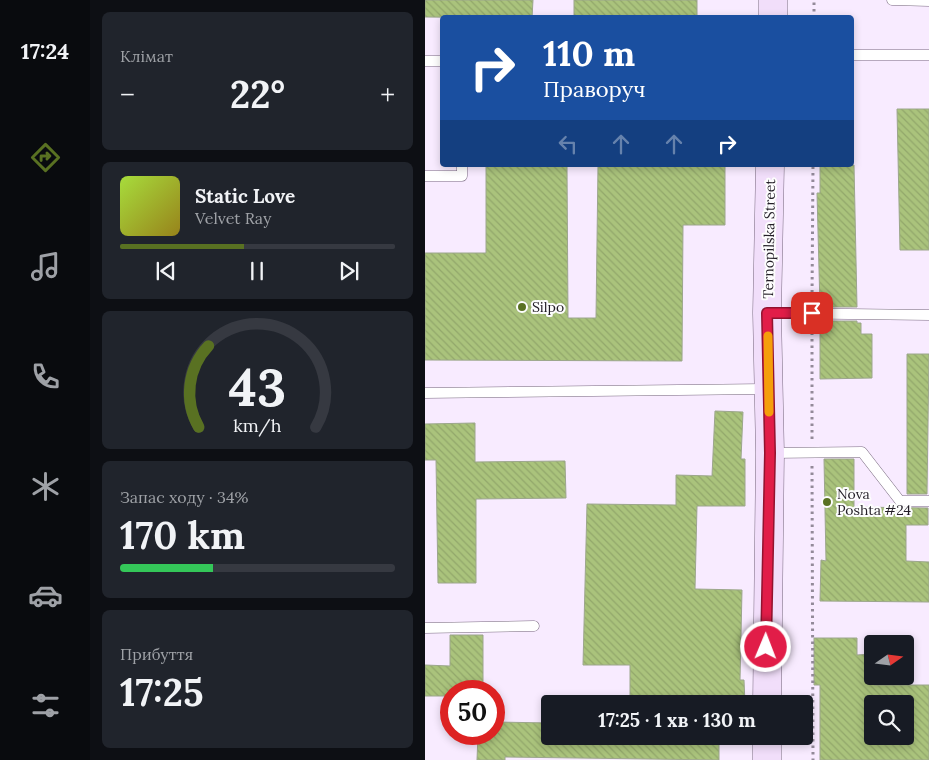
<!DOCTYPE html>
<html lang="uk">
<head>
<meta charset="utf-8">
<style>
	:root { --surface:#171b24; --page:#20242c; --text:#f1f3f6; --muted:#9ea1a6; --line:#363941; --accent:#597122 }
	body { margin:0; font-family:Lora,serif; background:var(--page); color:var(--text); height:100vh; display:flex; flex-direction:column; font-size:19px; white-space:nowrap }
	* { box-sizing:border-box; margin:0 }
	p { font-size:16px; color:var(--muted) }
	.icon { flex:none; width:28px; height:28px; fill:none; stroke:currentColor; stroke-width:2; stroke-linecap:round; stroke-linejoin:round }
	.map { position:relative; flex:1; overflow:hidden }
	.side { display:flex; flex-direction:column; gap:12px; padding:12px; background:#0d0f14; width:335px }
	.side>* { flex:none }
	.guide { position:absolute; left:15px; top:15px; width:414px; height:152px; border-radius:5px; box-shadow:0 2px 8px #0003; background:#1a4fa0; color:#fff; overflow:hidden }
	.needle { width:32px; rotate:76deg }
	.fabs { position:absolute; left:439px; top:635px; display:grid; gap:10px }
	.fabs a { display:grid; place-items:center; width:50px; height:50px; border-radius:5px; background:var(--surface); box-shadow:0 2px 8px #0003; font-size:25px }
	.speed { position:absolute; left:15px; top:680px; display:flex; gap:10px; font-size:25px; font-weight:700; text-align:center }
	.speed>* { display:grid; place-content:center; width:65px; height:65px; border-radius:50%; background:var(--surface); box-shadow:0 2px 8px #0003; line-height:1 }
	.speed .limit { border:8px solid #d22; background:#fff; color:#111 }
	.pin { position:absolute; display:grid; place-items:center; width:42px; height:42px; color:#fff; margin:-21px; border-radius:10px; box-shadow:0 2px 8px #0006 }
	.me { position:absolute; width:55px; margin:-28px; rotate:1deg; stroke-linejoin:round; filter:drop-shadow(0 0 4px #0008) }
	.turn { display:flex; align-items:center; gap:18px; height:105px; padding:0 20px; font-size:22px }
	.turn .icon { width:65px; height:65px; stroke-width:2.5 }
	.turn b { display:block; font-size:35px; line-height:42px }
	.lanes { display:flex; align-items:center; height:48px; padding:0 20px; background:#0003; justify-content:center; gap:25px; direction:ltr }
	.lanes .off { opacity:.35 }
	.big { font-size:38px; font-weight:700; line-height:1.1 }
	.side .tile { flex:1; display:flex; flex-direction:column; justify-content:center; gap:8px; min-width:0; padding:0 18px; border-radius:8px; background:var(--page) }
	.side .dial { align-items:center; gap:0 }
	.dial svg { height:130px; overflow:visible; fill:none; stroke:var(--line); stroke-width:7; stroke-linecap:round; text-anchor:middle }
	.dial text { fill:var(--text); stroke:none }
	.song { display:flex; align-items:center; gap:15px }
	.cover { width:60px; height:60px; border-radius:8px; background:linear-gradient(135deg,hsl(80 70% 55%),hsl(50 70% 35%)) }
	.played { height:5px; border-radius:2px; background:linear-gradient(90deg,var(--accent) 45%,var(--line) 45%) }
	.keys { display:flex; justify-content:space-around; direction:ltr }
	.heat { display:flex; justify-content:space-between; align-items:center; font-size:28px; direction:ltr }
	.charge { height:8px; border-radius:4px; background:linear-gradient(90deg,#34c759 34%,var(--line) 0) }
	.trip { position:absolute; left:116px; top:695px; width:272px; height:50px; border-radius:5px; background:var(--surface); box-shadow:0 2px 8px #0003; font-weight:700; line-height:50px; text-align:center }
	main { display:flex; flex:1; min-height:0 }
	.menu { display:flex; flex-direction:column; width:90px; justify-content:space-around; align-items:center; background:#090b0e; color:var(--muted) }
	.menu .icon { width:35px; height:35px }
	.menu .current { color:var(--accent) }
	.menu b { font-size:22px; color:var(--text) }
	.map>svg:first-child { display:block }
	.building { fill:url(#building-back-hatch); stroke:#9ca68c; fill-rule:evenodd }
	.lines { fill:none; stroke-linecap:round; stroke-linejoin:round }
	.lane-casing { stroke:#77687e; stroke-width:11 }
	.secondary-casing { stroke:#77687e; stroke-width:29 }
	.path { stroke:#938a99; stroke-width:3; stroke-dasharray:2.5 4; stroke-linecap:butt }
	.lane { stroke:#fff; stroke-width:10 }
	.secondary { stroke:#f1defa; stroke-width:28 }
	.route-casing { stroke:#92132f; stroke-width:12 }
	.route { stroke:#e11d48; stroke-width:9 }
	.slow { stroke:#f59e0b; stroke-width:9 }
	.poi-dot { fill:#597122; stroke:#fdfdfd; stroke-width:2 }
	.labels { text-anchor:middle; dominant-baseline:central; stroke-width:4; stroke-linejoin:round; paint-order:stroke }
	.street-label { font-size:14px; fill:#231e27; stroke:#fdfdfd }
	.poi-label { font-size:14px; fill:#231e27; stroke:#fdfdfd; text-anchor:start }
</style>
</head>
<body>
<main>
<nav class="menu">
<b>17:24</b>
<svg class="icon current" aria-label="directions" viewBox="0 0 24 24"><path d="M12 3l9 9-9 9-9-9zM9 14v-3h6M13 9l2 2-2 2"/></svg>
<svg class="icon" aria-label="music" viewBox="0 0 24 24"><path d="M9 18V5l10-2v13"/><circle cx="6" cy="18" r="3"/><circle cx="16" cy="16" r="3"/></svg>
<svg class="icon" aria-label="phone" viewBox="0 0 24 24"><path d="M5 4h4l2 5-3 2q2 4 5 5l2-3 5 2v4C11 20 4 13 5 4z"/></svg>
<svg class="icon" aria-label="climate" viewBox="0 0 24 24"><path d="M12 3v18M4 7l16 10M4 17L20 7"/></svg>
<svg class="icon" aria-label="car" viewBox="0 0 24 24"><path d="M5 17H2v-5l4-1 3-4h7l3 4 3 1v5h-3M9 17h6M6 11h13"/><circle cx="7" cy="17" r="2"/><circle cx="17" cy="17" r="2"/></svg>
<svg class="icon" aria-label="filters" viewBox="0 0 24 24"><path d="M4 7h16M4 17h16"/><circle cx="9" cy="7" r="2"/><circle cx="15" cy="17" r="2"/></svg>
</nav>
<section class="side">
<div class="tile"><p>Клімат</p>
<div class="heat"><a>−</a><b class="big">22°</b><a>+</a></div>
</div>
<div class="tile">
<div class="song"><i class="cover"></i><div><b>Static Love</b><p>Velvet Ray</p></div></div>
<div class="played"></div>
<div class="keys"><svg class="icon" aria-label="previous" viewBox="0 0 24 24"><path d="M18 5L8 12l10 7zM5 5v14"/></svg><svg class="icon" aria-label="pause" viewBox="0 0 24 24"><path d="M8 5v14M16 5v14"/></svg><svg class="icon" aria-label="next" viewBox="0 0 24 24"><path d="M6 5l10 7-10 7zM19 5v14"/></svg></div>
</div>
<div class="tile dial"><svg viewBox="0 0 100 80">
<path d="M14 69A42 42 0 1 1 86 69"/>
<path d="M14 69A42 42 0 0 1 20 19" stroke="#597122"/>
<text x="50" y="56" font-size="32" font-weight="700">43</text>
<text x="50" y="72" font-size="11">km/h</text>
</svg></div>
<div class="tile"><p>Запас ходу · 34%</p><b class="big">170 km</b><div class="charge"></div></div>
<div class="tile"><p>Прибуття</p><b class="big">17:25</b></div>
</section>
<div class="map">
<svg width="504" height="760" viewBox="0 0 504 760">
	<defs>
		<pattern id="building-back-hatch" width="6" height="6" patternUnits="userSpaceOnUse" patternTransform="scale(1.25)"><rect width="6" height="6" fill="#aac37c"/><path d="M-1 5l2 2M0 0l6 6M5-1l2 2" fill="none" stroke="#92a76b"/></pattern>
	</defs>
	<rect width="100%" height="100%" fill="#f8ebff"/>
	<g class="building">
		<path d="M0,0H108L107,18L0,17Z"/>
		<rect x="149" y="0" width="123" height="18"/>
		<path d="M472,109H504V250H475Z"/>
		<path d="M61,165H142L143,318H171L173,165H300V225H258L257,361L0,360V253H61Z"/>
		<path d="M395,165H429L432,307H395L392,193H395Z"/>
		<path d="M395,321H432V323H436V334H447V378L395,379Z"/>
		<path d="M482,354H504L502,494H482Z"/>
		<path d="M290,411L318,412L316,459H320V506H272L270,589L317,590L315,680H319L320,704H205V665H158L162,504L251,505V475L287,476Z"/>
		<path d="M50,423V462L140,461L141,498L51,499V583H13L11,460H0V424Z"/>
		<path d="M399,459H429V507L503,508V525H481V561L504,562V602L395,601L396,560L401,561Z"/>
		<path d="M25,635H58V691H26V696H0V665L25,666Z"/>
		<path d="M389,638H432V655L448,654L449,685H504V760H395V685H389ZM448,704H480V736H448Z"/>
		<path d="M69,722L125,723V736H294V760L80,757V760H52L53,734H69Z"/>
	</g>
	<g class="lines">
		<g class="lane-casing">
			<g id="lane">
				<path d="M467,0L504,1"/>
				<path d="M426,55H504"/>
				<path d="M0,61H18"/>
				<path d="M0,176H37V165"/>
				<path d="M343,313L504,315"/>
				<path d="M0,393L343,389"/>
				<path d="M346,453L437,452L475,501H504"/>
				<path d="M0,628L109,626"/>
			</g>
		</g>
		<g class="secondary-casing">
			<g id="secondary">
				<path d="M348,18V0"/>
				<path d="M342,704L345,453L342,313L345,165"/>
				<path d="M342,736V760"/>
			</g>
		</g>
		<g class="path">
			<path d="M389,18V0"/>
			<path d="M387,299L388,165"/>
			<path d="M387,439V328"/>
			<path d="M387,466L388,760"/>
		</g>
		<use href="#lane" class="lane"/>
		<use href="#secondary" class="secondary"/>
	</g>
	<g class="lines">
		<g class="route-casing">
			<path id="route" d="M341,647L345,453L342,313H387"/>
		</g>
		<use href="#route" class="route"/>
		<path class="slow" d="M343,336L344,412"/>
	</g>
	<g class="poi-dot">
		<circle cx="97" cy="307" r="5"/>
		<circle cx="402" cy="502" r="5"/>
	</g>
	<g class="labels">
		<g class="street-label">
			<text transform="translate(344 239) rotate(-89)">Ternopilska Street</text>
		</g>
		<g class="poi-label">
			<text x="107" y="307">Silpo</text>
			<text x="412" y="494">Nova<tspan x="412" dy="16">Poshta #24</tspan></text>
		</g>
	</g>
</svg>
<div class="fabs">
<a><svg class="needle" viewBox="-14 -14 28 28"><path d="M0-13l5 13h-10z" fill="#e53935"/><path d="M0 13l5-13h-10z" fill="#9ea1a6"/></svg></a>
<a><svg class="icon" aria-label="search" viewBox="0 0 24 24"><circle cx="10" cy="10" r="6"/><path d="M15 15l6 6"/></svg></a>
</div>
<div class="speed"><div class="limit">50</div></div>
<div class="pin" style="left:387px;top:313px;background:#d93025"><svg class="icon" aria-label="arrive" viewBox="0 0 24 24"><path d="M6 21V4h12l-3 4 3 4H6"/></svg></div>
<svg class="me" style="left:341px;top:647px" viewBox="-20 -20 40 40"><circle r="17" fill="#e11d48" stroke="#fff" stroke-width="3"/><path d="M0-11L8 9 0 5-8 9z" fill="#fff"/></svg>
<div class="trip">17:25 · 1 хв · 130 m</div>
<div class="guide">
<div class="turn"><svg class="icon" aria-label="right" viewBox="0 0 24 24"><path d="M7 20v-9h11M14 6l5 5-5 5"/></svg><div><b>110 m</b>Праворуч</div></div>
<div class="lanes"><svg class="icon off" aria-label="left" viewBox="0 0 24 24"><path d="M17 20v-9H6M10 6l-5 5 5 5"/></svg><svg class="icon off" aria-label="ahead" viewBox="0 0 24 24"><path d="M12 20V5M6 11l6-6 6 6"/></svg><svg class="icon off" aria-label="ahead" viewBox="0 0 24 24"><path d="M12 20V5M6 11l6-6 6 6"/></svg><svg class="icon" aria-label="right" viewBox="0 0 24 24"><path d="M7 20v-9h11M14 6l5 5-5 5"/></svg></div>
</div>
</div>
</main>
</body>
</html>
